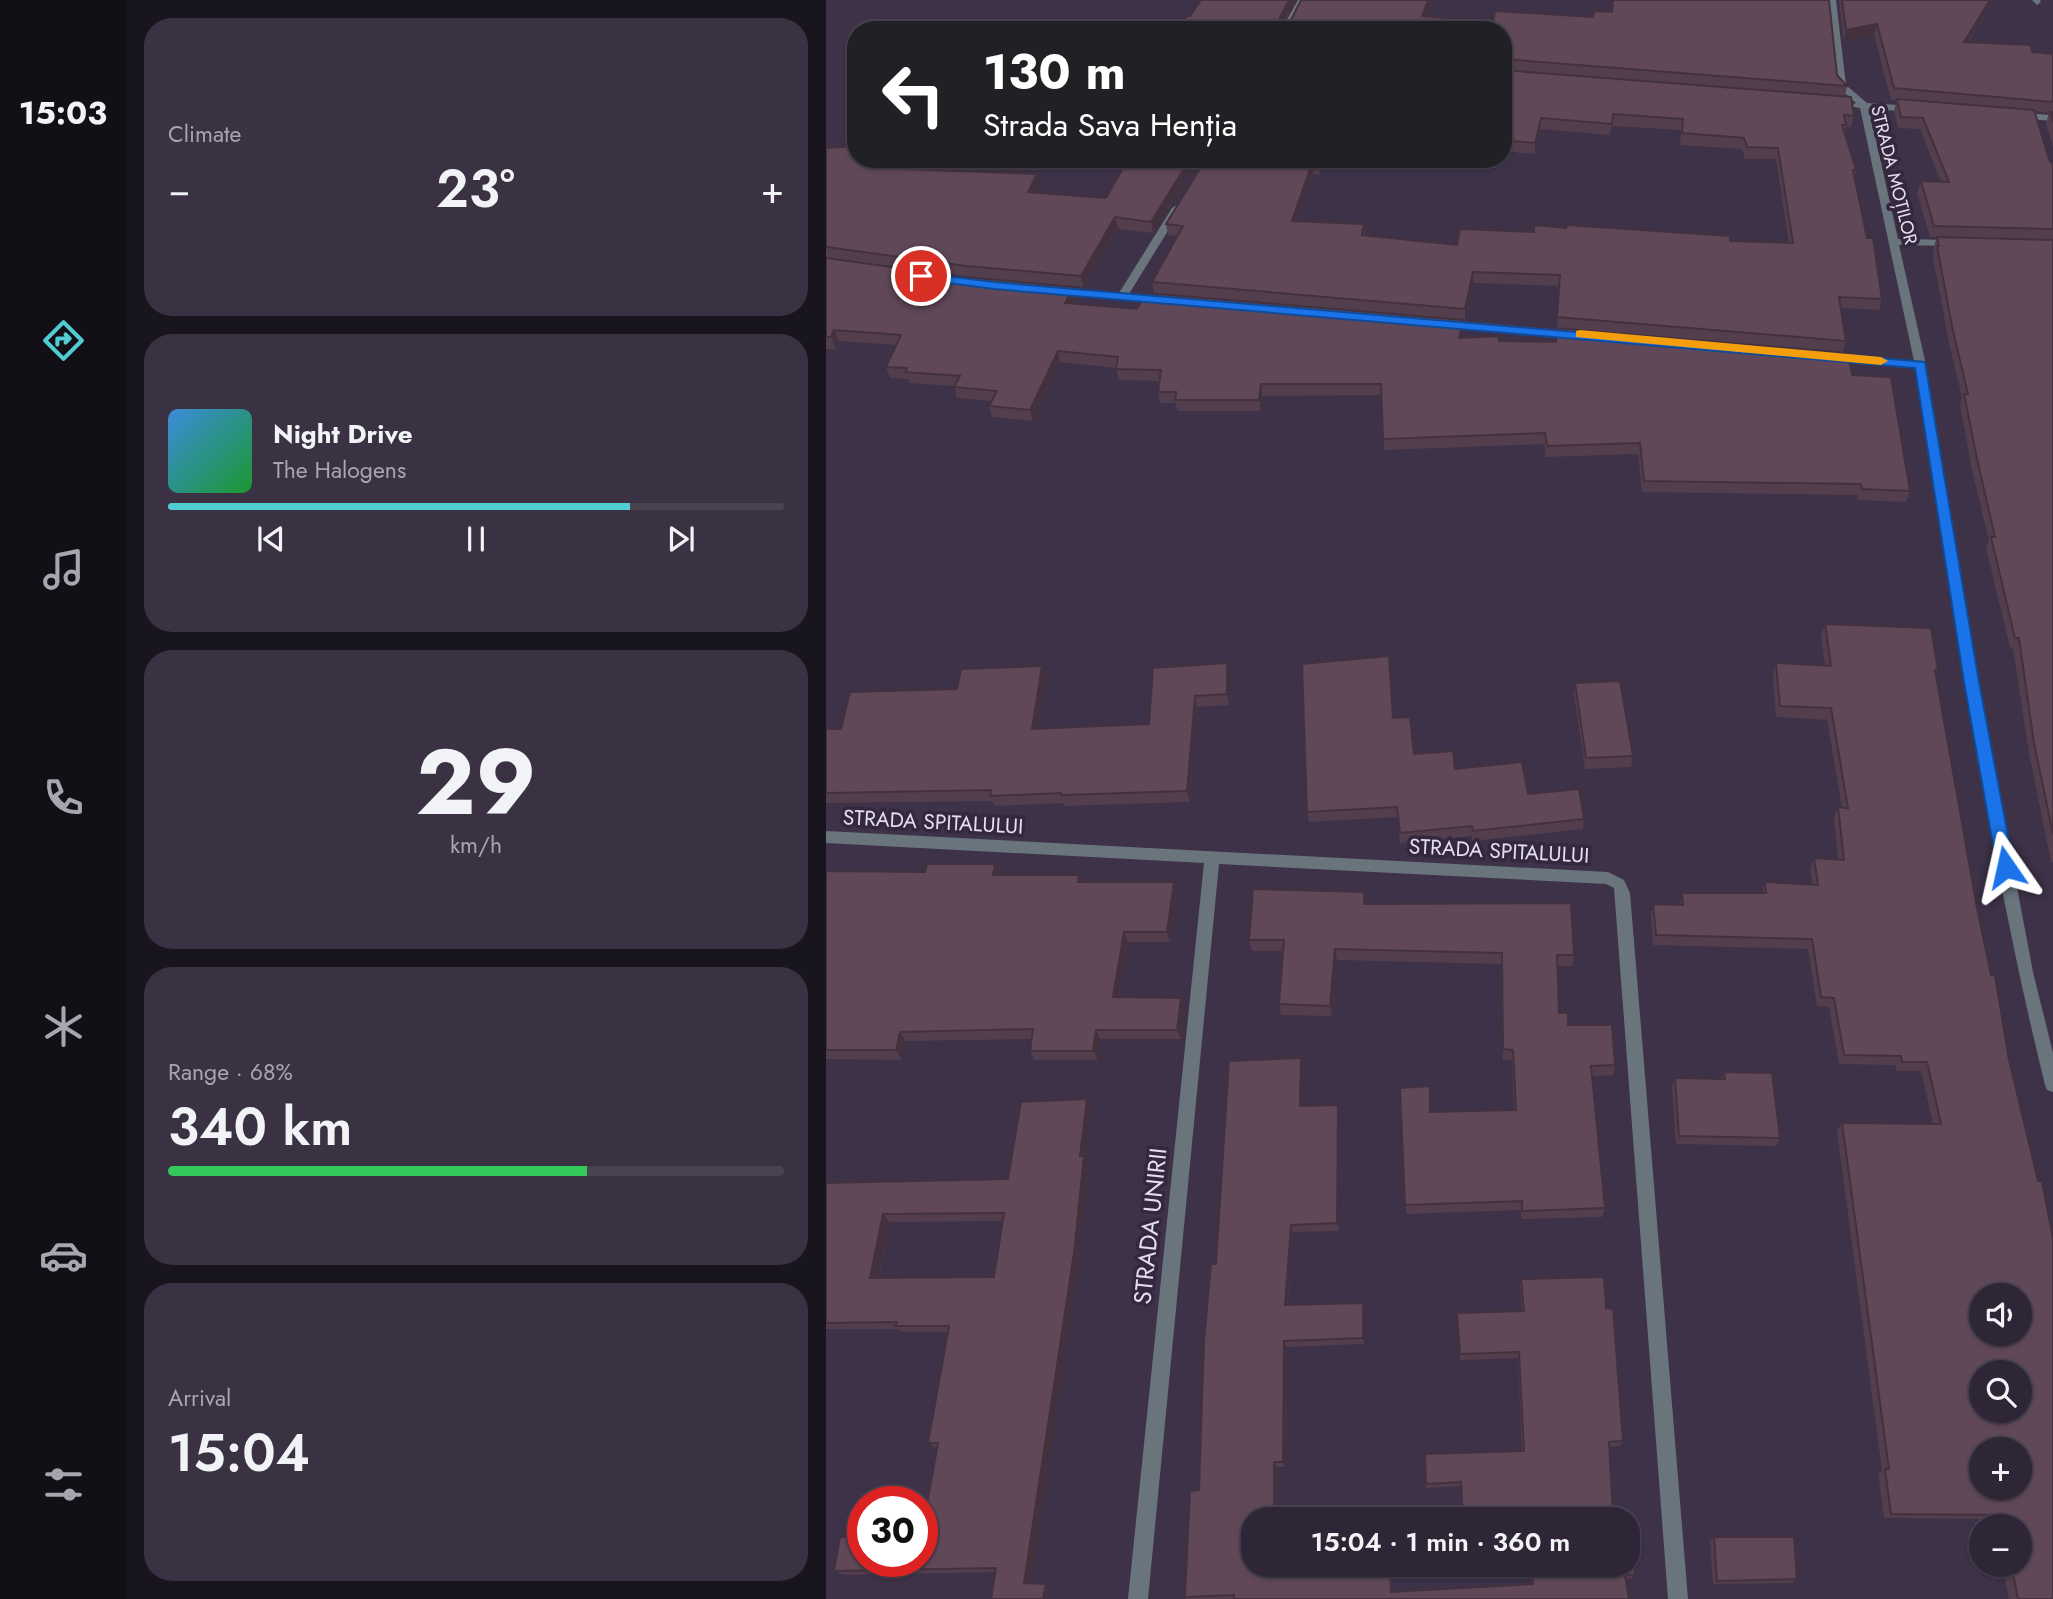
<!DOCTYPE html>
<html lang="en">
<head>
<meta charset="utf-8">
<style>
	:root { --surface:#2e2636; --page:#3a3242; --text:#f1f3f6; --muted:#a7a5ad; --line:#494351; --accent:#51ccd3 }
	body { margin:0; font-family:Jost,sans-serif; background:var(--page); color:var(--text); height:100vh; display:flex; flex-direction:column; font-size:26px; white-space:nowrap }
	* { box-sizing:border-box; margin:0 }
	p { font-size:23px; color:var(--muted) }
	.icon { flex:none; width:38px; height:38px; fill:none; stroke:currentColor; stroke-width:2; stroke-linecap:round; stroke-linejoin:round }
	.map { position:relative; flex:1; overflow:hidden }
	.side { display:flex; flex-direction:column; gap:18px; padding:18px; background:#19151e; width:700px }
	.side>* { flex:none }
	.banner { position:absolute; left:21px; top:21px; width:665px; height:147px; border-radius:28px; box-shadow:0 2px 5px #0004,0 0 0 2px var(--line); background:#202124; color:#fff; overflow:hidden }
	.buttons { position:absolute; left:1143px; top:1283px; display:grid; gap:14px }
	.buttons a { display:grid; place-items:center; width:63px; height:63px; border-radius:50%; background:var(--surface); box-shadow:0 2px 5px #0004,0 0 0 2px var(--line); font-size:35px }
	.speed { position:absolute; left:21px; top:1486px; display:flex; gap:14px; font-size:35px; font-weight:700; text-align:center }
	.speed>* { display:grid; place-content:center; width:91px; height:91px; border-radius:50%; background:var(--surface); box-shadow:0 2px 5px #0004,0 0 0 2px var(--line); line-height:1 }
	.speed .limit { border:10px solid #d22; background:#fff; color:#111 }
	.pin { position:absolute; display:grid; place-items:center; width:60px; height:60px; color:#fff; margin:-30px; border:4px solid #fff; border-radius:50%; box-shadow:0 2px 7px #0007 }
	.me { position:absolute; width:77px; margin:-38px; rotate:349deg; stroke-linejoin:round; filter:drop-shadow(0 0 5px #0008) }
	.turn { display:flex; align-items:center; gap:24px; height:147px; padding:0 21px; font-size:32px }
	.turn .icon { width:91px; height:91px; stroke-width:2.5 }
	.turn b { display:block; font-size:49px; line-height:60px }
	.big { font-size:52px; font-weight:600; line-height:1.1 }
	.side .tile { flex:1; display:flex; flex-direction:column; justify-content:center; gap:10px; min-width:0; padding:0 24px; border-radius:28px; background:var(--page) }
	.side .dial { align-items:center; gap:0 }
	.dial b { font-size:91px; line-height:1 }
	.song { display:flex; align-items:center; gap:21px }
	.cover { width:84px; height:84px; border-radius:10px; background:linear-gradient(135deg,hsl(210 70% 55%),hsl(130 70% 35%)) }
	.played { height:7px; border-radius:4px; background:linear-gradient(90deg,var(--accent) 75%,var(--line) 75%) }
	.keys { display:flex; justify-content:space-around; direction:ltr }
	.heat { display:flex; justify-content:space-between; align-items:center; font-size:38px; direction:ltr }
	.charge { height:10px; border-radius:5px; background:linear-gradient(90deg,#34c759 68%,var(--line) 0) }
	.trip { position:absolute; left:415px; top:1507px; width:399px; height:70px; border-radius:28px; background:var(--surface); box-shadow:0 2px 5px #0004,0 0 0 2px var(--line); font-weight:600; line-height:70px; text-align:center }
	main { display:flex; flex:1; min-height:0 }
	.menu { display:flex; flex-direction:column; width:126px; justify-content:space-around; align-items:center; background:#120f16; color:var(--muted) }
	.menu .icon { width:49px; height:49px }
	.menu .on { color:var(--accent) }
	.menu b { font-size:32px; color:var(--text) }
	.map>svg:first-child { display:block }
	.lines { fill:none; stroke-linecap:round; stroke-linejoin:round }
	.minor { fill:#6a747d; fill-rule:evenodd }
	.wall { fill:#533e4d; fill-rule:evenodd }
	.shaded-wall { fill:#43323e }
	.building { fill:#604859; stroke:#43323e; stroke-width:2; fill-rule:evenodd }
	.route { fill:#1a73e8; stroke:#114b97; stroke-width:2 }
	.slow { fill:#f59e0b }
	.labels { text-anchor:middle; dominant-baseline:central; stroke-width:7; stroke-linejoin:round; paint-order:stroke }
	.far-street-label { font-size:18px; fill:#e5deec; stroke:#33283e }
	.street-label { font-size:21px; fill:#e5deec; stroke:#33283e }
	.near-street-label { font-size:24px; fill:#e5deec; stroke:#33283e }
</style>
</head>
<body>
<main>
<nav class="menu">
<b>15:03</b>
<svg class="icon on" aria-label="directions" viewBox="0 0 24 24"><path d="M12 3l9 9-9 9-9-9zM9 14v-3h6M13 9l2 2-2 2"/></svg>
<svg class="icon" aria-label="music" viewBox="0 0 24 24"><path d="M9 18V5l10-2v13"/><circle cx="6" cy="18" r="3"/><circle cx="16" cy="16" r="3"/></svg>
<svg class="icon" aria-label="phone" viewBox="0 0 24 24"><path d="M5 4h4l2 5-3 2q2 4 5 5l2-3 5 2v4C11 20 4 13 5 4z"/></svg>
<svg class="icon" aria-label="climate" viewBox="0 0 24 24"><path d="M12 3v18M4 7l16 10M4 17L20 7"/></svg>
<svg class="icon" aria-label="car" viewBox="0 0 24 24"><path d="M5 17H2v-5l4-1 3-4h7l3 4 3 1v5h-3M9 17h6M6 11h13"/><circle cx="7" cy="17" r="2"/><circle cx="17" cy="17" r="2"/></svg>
<svg class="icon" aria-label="filters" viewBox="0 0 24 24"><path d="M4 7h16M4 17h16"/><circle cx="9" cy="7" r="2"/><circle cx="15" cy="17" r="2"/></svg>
</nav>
<section class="side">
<div class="tile"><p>Climate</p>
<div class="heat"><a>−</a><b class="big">23°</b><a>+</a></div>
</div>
<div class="tile">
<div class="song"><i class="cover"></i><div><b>Night Drive</b><p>The Halogens</p></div></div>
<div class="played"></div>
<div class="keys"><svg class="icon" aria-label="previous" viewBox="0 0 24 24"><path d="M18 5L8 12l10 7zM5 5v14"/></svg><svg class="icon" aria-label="pause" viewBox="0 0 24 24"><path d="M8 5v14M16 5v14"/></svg><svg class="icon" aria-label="next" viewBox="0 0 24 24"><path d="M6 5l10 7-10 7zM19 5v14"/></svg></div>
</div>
<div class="tile dial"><b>29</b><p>km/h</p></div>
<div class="tile"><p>Range · 68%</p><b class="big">340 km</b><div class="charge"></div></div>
<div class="tile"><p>Arrival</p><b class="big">15:04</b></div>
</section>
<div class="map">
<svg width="1227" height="1599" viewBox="0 0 1227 1599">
	<rect width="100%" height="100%" fill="#3d3248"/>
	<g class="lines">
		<g class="minor">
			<path d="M472,0H480L464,30H455Z"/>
			<path d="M1002,0H1010L1020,85L1041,103L1087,106L1092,109L1087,112L1043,109L1072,239L1128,240L1133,243L1128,246L1073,245L1100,365L1152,682L1207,972L1227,1053V1092L1221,1090L1219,1085C1161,849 1127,608 1089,368L1005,360L1000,356L1005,352L1088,361L1034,108L1028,107L1026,105L1030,103L1011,86Z"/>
			<path d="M1206,0H1214L1215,2L1211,5Z"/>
			<path d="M1192,113L1227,115V121L1189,118V114Z"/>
			<path d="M351,205L356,208L303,294L336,297L341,300L340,302L227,293V289L231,288L293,293L346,208Z"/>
			<path d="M618,320L748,331L753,334L748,337L614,325V321Z"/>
			<path d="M0,831L782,872L798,880L804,893L862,1599H842L788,888L780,884L393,864L322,1599H302L378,863L0,843Z"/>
		</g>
	</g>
	<g class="wall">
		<path d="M375,0H469L459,21L600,16L1011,75L1021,86L1019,96L1028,116L1025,127H1020L1018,132L1030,170L1029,176L1041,238L1056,299L1053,310L1015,308L1020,341L1017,352L731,328L733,286L647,283L639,320L328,293L326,282L351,236L342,235L340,224L380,159H501L494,175L487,174L471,221L538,224L539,235L631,245L740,228L904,241L963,243L950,159H919L916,149L854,145L855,130L786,126L784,135L714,129L709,154L677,151V30L354,25L364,16Z"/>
		<path d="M1013,0H1167L1142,43L1206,52L1227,54V147L1220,123L1223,113L1208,111L1224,162L1227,164V862H1225L1203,753L1187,649L1184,648L1160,548L1163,541L1146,470L1134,405L1136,398L1123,343L1107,257L1108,252L1107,249L1111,237H1104L1091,193L1095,181L1115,182L1094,129L1072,128L1068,111L1071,100H1065L1048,35L1018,41Z"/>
		<path d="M0,148L62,159L60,168L214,186L210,193L280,198L373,159L327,233L292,229L257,287L143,277L0,258Z"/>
		<path d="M0,258L139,277L248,287L251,298L248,304L311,309L637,320L635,338L1026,375L1084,491L1080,502L1032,500L1031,495L816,492L812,454L720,457L718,444L558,450L555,395L436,396L435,411H351L350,403H334L332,392L334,381L293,380L290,368L234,362L207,421L166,417L163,406L165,401L131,398L128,386L83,383L82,379L64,378L60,367L70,345L13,341L10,349H0Z"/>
		<path d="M999,624L1112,670L1110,674L1227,1599H1183L1176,1564H1194V1526H1169L1167,1519L1058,1518L1052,1473L1056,1471L1011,1131L1016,1123L1107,1124L1095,1071H1071L1069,1065L1013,1064L1003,1007L991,1006L982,949L827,945L825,914L827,904L854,905L856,893H936L939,882L987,885L984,869L988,858L1012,860L1008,818L1012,807L1016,808L1001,720L950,717L947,675L950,663L999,666L995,636Z"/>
		<path d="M401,663L403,674V705L371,707L364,802L239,806L238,803L169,806L166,801L0,803V729H15L131,689L216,666L220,677L212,729L323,724Z"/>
		<path d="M749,683L807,756L805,767L759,769L748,694Z"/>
		<path d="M567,718L588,754L702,794L758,819L757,829L646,841V836L574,843L571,817L483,822L481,812Z"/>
		<path d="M169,864L174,875H253L256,882L351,893L344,942H302L293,997L355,998L358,1007L355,1039H274L272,1060H208L204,1051L205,1039L80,1041L76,1060L0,1059V871L99,872Z"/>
		<path d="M539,904L748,955L747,966H731L733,1013L742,1025L789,1065L787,1075L766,1076L779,1208L776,1217L695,1219V1210L580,1214L574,1088L604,1112L688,1110L686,1060H677L675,964L511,960L506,1016L455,1015L453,1004L457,951H426L423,940Z"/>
		<path d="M475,1058L477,1067L476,1106L512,1105L513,1113V1231L466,1232L462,1305L537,1303L538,1344L460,1347L459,1467H451L450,1519H427V1564H565L566,1592L706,1584L704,1564H802V1519H637L635,1486L600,1488L599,1454L696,1451L692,1358L634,1360L631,1313L696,1311L694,1286L695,1279L778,1277L780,1308L787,1309L797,1441L794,1446L783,1447L787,1514H803L809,1575L806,1578L800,1579L803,1599H361L359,1597L364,1491L373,1490L378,1341L385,1264H390L403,1061Z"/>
		<path d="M898,1072L954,1138L950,1146L850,1144L846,1087L849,1078L895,1079Z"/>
		<path d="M266,1107L259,1158L262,1164L253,1261L205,1584H220L225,1587L224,1599H165L170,1572L17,1575L8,1571L96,1561L111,1448H110L102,1443L122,1332H77L73,1329H0V1183L182,1179ZM177,1221L168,1277L53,1278L64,1222Z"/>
		<path d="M888,1537L971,1579L966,1583L887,1584L884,1541Z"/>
	</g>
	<g class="shaded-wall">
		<path d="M463,0H469L454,30L452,21Z"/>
		<path d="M602,0H607L596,27V16Z"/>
		<path d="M1164,0H1167L1135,53L1138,42Z"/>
		<path d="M1051,24L1048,35L1018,41L1020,30Z"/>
		<path d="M715,118L714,129L709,154V143Z"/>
		<path d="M55,159H62L57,179L53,168Z"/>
		<path d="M364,159H373L327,233L325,222Z"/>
		<path d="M495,159H501L494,175L493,164Z"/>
		<path d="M486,163L487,174L467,232L466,221Z"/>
		<path d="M211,174L214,186L205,203L202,192Z"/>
		<path d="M289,217L292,229L257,287L255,276Z"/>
		<path d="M647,272V283L639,320V309Z"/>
		<path d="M248,287L251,298L241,314L239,303Z"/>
		<path d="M637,320V331L633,349V338Z"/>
		<path d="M8,330L13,341L10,349L5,337Z"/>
		<path d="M232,351L234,362L207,421L204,410Z"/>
		<path d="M435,384L436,396L435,411L433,400Z"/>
		<path d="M401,663L403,674V705L401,694Z"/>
		<path d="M216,666L220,677L210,740L206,729Z"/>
		<path d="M369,696L371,707L364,802L361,791Z"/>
		<path d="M169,864L174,875H167Z"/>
		<path d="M348,882L351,893L344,942L341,932Z"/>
		<path d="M298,932L302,942L291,1006L287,997Z"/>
		<path d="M509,949L511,960L506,1016L504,1006Z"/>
		<path d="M355,998L358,1007L355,1039L351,1030Z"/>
		<path d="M270,1030L274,1039L272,1060L267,1051Z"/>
		<path d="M74,1032L80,1041L76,1060L70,1050Z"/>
		<path d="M475,1058L477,1067L476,1115L474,1106Z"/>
		<path d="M261,1099L266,1107L259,1158L262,1164L253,1261L205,1587L198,1583Z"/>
		<path d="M512,1105L513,1113V1231L511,1223Z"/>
		<path d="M57,1214L64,1222L51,1285L44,1278Z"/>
		<path d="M465,1225L466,1232L461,1312L459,1305Z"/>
		<path d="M537,1303L538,1310V1344L537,1338Z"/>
		<path d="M458,1341L460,1347L459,1467L457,1462Z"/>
		<path d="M448,1462L451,1467L450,1519H448Z"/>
		<path d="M220,1584L225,1587L224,1599H217Z"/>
	</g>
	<g class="building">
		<path d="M375,0H463L452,21L465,20L475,0H602L596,16L667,22L669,11L767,17L768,11L786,12L787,0H1003L1011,75L1021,86L677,59V30H341L345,24L354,25L361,16H364Z"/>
		<path d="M1016,0H1164L1138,42L1205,45L1206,52L1227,54V102L1068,88L1051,24L1020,30Z"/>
		<path d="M677,70L1025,97L1028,116L1018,115L1020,125H1016L1030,170H1027L1041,238H1047L1056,299L1013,297L1020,341L731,317L734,275L647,272L639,309L326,282L357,226L340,224L380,159H495L493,164L486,163L466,221L538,224L536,235L631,245L634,229L708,232V225L740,228L741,225L904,236V241L967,243L952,148L921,147L918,138L856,133L857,119L787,114L786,124L715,118L709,143L677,140Z"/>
		<path d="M1071,99L1208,110L1224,162L1227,164V229L1108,226L1095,181L1123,182L1097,118L1075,117Z"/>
		<path d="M1224,112H1227V122Z"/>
		<path d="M30,146V159H55L53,168L211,174L202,192L280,198L302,159H364L325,222L289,217L255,276L140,266L0,247V148Z"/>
		<path d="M1111,237L1227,240V834L1208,743L1193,638H1189L1165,537H1169L1151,459L1138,394H1142L1127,331L1111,246H1113Z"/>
		<path d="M0,258L139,277L248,287L239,303L311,309L320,293L637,320L633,338L672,336L673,341L730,342L731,328L1022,353L1026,375L1065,377L1084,491L1036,489L1035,484L818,481L814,443L721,446L719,433L557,439L555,384H435L433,400H349L350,392H332L335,370L290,369L292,357L232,351L204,410L163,406L171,391L128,387L134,376L79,372L81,368L60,367L75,335L8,330L5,337H0Z"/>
		<path d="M999,624L1105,628L1112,670H1109L1151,908L1165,975H1169L1183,1060L1212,1181H1216L1227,1239V1599H1192L1185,1564H1194V1526H1178L1175,1515L1065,1514L1059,1469H1063L1016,1123L1115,1124L1101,1062H1076L1075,1056L1018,1055L1008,998L995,997L986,939L830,935L827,904L857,905L856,893H940L939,882L992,885L988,858L1018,860L1012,807L1022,808L1005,708L954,706L950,663L1005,666ZM1155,1295H1194V1334H1155ZM1155,1372H1194V1410H1155ZM1155,1449H1194V1488H1155Z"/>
		<path d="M563,656L567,718L584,717L588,754L627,751L629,769L696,762L702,794L753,789L758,819L647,831L646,826L574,833L571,807L481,812L476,664Z"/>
		<path d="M401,663V694L369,696L361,791L235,795V793L164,796L165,790L0,793V729H15L24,692L131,689L135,669L216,666L206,729L323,724L327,668Z"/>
		<path d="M794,681L807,756L760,758L749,683Z"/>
		<path d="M101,864H169L167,875H253L252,882H348L341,932H298L287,997L355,998L351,1030H270L267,1051H204L207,1029L74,1032L70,1050H0V871L99,872Z"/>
		<path d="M427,889L538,892V904L745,903L748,955H731L733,1013H742V1025H786L789,1065L765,1066L779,1208L696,1211V1201L579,1205L574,1088L604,1086V1112L690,1110L687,1050L677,1049L676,953L509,949L504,1006L453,1004L458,940H423Z"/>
		<path d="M475,1058L474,1106L512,1105L511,1223L465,1225L459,1305L537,1303V1338L458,1341L457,1462H448V1519H427V1564H564L565,1592L707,1584L706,1564H802V1519H637L635,1482L600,1484L599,1454L698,1451L693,1352L634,1354L631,1313L698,1311L695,1279L778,1277L780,1308L787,1309L797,1441L783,1442L787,1514H803L809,1575H799L803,1599H408V1595L359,1597L364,1491L373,1490L378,1341L385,1264H390L403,1061Z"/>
		<path d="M898,1072L946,1073L954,1138L853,1136L849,1078L899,1079Z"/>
		<path d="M261,1099L254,1156H258L248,1253L198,1583L220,1584L217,1599H165L170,1568L8,1571L14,1537H37V1561H96V1532L112,1443H102L123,1326H69L71,1322L0,1323V1183L182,1179L195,1102ZM178,1213L168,1277L44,1278L57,1214Z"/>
		<path d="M888,1537H968L971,1579L891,1581Z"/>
	</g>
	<path class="route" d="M95,273L168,282L1099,362L1153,682L1188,867L1185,872H1174L1171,867L1138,682L1089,368L168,289L91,279V274Z"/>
	<path class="slow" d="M754,330L1055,357L1062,361L1055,365L750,337V331Z"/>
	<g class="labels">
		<g class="far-street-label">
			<text transform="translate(1068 175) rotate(76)">STRADA MOȚILOR</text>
		</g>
		<g class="street-label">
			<text transform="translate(107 822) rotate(3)">STRADA SPITALULUI</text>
			<text transform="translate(673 851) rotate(3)">STRADA SPITALULUI</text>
		</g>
		<g class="near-street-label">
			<text transform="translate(324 1226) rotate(-84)">STRADA UNIRII</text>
		</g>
	</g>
</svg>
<div class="buttons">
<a><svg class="icon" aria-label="sound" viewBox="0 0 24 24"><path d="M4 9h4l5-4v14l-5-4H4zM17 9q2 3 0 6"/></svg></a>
<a><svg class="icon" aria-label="search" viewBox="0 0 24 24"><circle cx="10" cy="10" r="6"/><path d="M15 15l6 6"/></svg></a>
<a>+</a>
<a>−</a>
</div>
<div class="speed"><div class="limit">30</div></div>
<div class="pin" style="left:95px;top:276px;background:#d93025"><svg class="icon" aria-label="arrive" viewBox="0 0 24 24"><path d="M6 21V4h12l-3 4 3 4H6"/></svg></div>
<svg class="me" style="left:1180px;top:867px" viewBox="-20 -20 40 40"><path d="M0-17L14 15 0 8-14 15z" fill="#1a73e8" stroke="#fff" stroke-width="4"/></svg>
<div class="trip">15:04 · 1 min · 360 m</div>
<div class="banner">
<div class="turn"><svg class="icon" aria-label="left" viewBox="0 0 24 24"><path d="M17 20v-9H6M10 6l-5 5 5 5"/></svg><div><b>130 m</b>Strada Sava Henția</div></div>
</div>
</div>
</main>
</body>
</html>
